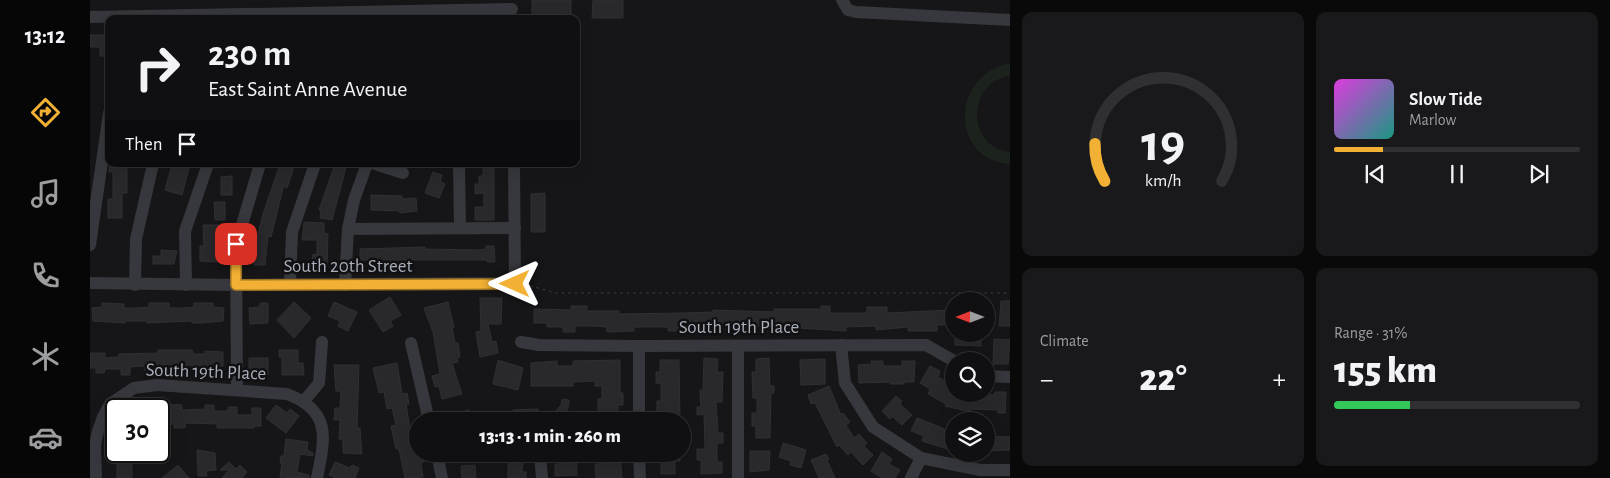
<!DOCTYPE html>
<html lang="en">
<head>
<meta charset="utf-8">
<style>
	:root { --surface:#101012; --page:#19191b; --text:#f1f3f6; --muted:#9c9d9f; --line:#303032; --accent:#f2b134 }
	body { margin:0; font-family:"Alegreya Sans",sans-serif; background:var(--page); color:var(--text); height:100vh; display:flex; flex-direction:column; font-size:19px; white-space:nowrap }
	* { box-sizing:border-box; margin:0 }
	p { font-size:16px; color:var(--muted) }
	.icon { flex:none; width:28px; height:28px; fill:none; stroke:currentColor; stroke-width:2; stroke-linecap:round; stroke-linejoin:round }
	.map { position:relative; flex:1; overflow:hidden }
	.side { display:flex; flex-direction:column; gap:12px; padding:12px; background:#09090a; width:600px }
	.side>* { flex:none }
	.guide { position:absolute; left:15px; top:15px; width:475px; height:152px; border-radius:10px; box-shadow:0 5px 20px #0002,0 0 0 1px var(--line); background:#101012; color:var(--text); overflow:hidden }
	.needle { width:32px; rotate:270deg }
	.buttons { position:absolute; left:855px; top:292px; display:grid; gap:10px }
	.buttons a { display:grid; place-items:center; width:50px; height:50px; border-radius:50%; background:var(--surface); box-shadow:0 5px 20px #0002,0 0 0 1px var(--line); font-size:25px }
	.speed { position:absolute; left:15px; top:398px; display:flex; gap:10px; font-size:25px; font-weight:700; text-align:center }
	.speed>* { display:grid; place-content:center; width:65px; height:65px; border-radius:50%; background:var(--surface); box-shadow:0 5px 20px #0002,0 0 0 1px var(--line); line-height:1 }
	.speed .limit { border:2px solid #111; border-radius:8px; background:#fff; color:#111 }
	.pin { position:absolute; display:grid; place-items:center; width:42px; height:42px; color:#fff; margin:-21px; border-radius:10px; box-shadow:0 2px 8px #0006 }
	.me { position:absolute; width:55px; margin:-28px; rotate:270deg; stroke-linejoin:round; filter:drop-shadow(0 0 4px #0008) }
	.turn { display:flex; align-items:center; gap:18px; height:105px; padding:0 20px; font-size:22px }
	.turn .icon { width:65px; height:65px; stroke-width:2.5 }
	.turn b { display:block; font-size:35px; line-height:42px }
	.then { display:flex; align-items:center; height:48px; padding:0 20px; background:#0003; gap:10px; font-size:19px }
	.big { font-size:38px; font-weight:800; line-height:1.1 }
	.side .widget { flex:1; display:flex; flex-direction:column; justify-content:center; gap:8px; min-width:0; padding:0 18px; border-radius:10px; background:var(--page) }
	.side .dial { align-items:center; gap:0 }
	.dial svg { height:130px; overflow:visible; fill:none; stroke:var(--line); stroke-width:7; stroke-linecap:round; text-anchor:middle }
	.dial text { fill:var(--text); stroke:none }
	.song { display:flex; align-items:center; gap:15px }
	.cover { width:60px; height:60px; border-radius:8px; background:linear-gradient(135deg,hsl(300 70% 55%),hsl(170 70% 35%)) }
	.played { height:5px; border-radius:2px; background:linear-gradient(90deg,var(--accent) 20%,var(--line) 20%) }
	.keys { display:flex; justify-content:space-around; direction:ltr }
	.heat { display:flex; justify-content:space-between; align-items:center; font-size:28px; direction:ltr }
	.charge { height:8px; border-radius:4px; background:linear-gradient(90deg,#34c759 31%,var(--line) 0) }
	.side .tiles { flex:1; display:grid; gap:12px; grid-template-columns:repeat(2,1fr) }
	.trip { position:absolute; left:319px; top:412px; width:282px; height:50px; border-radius:25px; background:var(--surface); box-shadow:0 5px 20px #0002,0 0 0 1px var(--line); font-weight:800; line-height:50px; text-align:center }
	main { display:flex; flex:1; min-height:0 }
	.menu { display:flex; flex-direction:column; width:90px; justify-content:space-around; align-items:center; background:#060607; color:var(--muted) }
	.menu .icon { width:35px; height:35px }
	.menu .selected { color:var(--accent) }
	.menu b { font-size:22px; color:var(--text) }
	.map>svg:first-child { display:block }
	.green { fill:#1c231d }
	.building { fill:#29292c; stroke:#303034 }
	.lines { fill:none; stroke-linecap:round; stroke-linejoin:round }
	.path { stroke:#3d3f44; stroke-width:1; stroke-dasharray:2.5 4; stroke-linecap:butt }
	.minor { stroke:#37383d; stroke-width:12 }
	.route-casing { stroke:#9d7322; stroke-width:12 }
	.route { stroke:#f2b134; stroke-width:9 }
	.labels { text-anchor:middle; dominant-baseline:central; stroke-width:5; stroke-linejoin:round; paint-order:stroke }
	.street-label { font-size:19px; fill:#a8adb8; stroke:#111113 }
</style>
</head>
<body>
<main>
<nav class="menu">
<b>13:12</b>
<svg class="icon selected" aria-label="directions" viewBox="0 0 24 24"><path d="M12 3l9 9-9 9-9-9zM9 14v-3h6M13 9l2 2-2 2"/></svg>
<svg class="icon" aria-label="music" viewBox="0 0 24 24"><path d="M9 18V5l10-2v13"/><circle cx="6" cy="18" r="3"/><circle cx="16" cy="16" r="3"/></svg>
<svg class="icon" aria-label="phone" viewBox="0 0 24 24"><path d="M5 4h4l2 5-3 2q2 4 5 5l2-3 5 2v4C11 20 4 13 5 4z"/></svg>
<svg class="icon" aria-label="climate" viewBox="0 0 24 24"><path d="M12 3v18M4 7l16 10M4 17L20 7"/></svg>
<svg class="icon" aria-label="car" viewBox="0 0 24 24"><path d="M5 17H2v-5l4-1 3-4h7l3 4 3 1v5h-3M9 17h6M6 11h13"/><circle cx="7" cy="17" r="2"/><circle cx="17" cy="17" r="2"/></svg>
</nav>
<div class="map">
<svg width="920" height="478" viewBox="0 0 920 478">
	<rect width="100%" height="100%" fill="#161618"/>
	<path class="green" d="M920,63V76C876,82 876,147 920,152V164C862,161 858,77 920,63Z"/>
	<g class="building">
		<rect x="442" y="0" width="39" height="19"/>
		<path d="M503,0H533V18H502Z"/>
		<path d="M0,35H19V56H10V47H0Z"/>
		<path d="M82,164H100L92,195L75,190Z"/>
		<path d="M190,164H205L197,188L194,186L192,192L181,237L178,236L175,265H164L165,245L173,214Z"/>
		<path d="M245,164H257L242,220L230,218L231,211L229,210Z"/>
		<path d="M393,164H404V220H385V207H394V193L385,194V184H389V176H393Z"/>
		<path d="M20,165L37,166V193H32V218H18V199H23V172H19Z"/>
		<path d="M343,172L352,175L350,182L355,184L349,198L335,193Z"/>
		<path d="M142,176V195H131V177Z"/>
		<path d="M455,193V232H441V194Z"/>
		<path d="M281,195L312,196V199L326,198L327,211L310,213L309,211L281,210Z"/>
		<path d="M124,202H135V220H125Z"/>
		<path d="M214,222L234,223V233L238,234L237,266L226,265V261H222L223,254L227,255V240H212Z"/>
		<path d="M113,225H130L128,262L110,261V246H114Z"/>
		<path d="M396,246H404L405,262H397V260H270V249L335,247V249L390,250L396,249Z"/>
		<path d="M71,250L87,251L84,264H63V256H71Z"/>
		<path d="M300,297L311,315L300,321L303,326L293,332L279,310Z"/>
		<path d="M390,298H412L411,324H398L402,342L406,341L408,353L390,357L386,332L391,331Z"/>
		<path d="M911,301H920V326H909Z"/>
		<path d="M204,302L221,318L204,338L187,320Z"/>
		<path d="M244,302L267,312L258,331L248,326L250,321L238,316Z"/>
		<path d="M358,302L364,327L362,328L365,343H368L370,357L367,358L368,362L362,363L372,394L352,399L349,386L345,387L342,376L350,374L343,332L334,308Z"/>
		<path d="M12,303L34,304V308H47L59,307V303H79V308H93L104,307V303H123V307L134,308L133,321L112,323H102V321L57,323V321H35V323L3,321L2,308L12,307Z"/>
		<path d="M170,303H178V323L160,324L159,308L170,307Z"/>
		<path d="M481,306H497V311H529V314L593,313L623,312V310L684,312V309H731V306H740V313H773L777,312V307H797V313L860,310L859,325H847V331H818V327L786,330V326L756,327V331L709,328V331L698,330L684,329V326H666V330L636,331V326H618V330H606V326H590V331H578V327H544V331L517,332V327L504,326H485V332H473V327H457V323H444V309L481,310Z"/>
		<path d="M865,334H891V346L865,345Z"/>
		<path d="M904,339L920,340L918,364H903Z"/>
		<path d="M68,350H102L103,354H115V351L133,352V366H123V371L102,372V365L86,366V371L78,370V365H63V371H55V366L40,367V375H31V369H15L14,373H6V368H0V353H15V358L29,357V354L68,353Z"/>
		<path d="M189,350H208V363H213L214,375H192V357H189Z"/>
		<path d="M159,358H178V375H169V371H159Z"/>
		<path d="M614,358L628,359L627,372H633L632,402H626L628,433H633V443H627V462H632V473L611,474V460H607V449H615L614,414L607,415V407H611L610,390H613Z"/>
		<path d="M679,358L680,386H684V393H681L680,438H666V426H662V413H667V398H663L662,372H666V359Z"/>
		<path d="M735,359V384L711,385L710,360Z"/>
		<path d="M408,360L433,368L428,390L403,384Z"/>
		<path d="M530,360V393H533V405H528V417H508V399H512V386H505V381L483,382V386H441V363L467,361V366H483V361Z"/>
		<path d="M570,360H589L590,421H567V401H571V383H566V372H570Z"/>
		<path d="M781,361H793V366H812V361H825L824,382H814V384H800V382L769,383L768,365L782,364Z"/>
		<path d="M307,363L312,394L317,393L319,404H316L321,434L328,433V454H332L334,462L331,463L333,477L315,478L309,449H306L301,426L306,425L302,408L297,409L294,392L289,393L283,368Z"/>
		<path d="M244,365H269L267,428H270L272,454L253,453V439H249L250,420H244L245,408H250L251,391H246Z"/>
		<path d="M840,366L850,371L848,377L859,383L857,386L864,389V394L904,395L905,392H916L915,413H908V410L881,409L880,412L855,406L856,404L838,394L840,389L830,383Z"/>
		<path d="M739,386L751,415L753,413L760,422L756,425L764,438L769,434L777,443L774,446L783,455L773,465L761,452L758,455L749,445L747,447L725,403L721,404L718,395Z"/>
		<path d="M806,396L812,401L810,404L822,415L812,425L802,416L800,419L792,411Z"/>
		<path d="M472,399L479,400L477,415L483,421H457L471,405Z"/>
		<path d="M69,404L92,405V410L115,409V405H124V411H138V407H147V415H162V408H171V426H164V428H127V424L95,423V428H84V424H69Z"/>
		<path d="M186,405L197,413L200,409L209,416L196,433L176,418Z"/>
		<path d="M448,409V421H347V418L379,410L380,413H423V410Z"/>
		<path d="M827,418L857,430L858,428L864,429V451L832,441L834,436L821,431Z"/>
		<path d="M896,436L920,437V450L896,451Z"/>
		<path d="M196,439L218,442L217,450L223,453V456L210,454L207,472L219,475V478L190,477L192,463H190L191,456H194Z"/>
		<path d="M693,443L716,450L711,468L700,465L701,461L689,457Z"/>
		<path d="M107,450L125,453L126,470L116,471L117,476H108Z"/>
		<path d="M27,451H42V454H45V463H42V478H27Z"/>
		<path d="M660,451H680L679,470L660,472Z"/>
		<path d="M792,452L802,459L799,464L810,470L805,478H792L781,471Z"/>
		<path d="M470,454H486L487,475L465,476V464H471Z"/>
		<path d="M510,454H530L532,478H506L505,464H511Z"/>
		<path d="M567,454H590V461H585V474H571V461H567Z"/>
		<path d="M736,454L739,459L737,460L745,478H729L721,460Z"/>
		<path d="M418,458L433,459L432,472H436V478H418Z"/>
		<path d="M139,462L146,469L150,465L157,472L152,478H132L139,470H130Z"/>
		<path d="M245,462L260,468L262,465L269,468L265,478H246L239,475Z"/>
		<path d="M88,465L99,478H72Z"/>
		<path d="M385,465L386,478H372L371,466Z"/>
	</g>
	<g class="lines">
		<path class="path" d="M434,284L466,293H920"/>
		<g class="minor">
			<path d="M752,0L758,10L766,12L920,20"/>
			<path d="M0,17L422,9"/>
			<path d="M285,164L313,173"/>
			<path d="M369,164L370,228"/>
			<path d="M258,229L425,228"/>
			<path d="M0,245L19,113"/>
			<path d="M0,283L146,285L425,283L424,164"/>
			<path d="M200,284L202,232L225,164"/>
			<path d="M45,285L46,239L63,164"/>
			<path d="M96,285L95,231L118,164"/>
			<path d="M255,285L258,229L264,200L277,164"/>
			<path d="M431,342L449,345L549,346L836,345L864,361"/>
			<path d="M321,343L339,421"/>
			<path d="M751,345L755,383L783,427L831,458L890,470H920"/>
			<path d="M549,346V421"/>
			<path d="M648,346V478"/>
			<path d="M896,376L920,377"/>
			<path d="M147,390L146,245L170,164"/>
			<path d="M214,401L229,383L232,342"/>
			<path d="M347,454L352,478"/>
			<path d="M450,454L452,478"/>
			<path d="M549,454L550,478"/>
			<path d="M6,478L5,445L8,431L13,417L20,404L44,388L67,385L197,394C242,411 235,438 227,478"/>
			<path d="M821,478L831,458"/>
		</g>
	</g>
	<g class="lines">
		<g class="route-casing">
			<path id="route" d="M146,244V285L425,284"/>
		</g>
		<use href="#route" class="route"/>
	</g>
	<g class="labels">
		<g class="street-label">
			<text x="258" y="266">South 20th Street</text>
			<text x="649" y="327">South 19th Place</text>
			<text transform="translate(116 372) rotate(2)">South 19th Place</text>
		</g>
	</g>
</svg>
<div class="buttons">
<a><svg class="needle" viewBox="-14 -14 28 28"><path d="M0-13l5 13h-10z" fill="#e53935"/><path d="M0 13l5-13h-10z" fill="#9c9d9f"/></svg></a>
<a><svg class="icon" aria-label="search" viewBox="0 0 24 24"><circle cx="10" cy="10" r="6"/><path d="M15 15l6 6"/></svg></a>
<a><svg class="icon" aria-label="layers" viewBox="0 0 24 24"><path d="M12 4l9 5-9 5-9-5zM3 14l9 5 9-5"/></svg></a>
</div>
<div class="speed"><div class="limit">30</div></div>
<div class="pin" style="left:146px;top:244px;background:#d93025"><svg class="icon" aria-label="arrive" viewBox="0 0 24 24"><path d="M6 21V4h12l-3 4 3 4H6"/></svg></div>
<svg class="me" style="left:425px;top:284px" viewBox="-20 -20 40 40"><path d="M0-17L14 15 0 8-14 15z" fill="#f2b134" stroke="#fff" stroke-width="4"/></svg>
<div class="trip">13:13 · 1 min · 260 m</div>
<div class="guide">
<div class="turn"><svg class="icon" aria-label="right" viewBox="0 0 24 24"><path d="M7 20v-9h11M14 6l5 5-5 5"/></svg><div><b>230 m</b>East Saint Anne Avenue</div></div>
<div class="then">Then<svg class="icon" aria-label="arrive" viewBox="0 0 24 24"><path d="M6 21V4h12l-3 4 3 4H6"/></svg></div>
</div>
</div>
<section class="side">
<div class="tiles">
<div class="widget dial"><svg viewBox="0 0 100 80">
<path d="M14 69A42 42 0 1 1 86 69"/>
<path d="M14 69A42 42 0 0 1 8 46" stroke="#f2b134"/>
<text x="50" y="56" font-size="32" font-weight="700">19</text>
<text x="50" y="72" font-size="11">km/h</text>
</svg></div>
<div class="widget">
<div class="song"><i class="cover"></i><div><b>Slow Tide</b><p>Marlow</p></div></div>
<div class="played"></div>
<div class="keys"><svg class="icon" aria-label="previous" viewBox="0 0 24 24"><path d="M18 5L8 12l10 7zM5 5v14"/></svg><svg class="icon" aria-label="pause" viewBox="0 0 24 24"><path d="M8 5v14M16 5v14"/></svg><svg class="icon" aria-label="next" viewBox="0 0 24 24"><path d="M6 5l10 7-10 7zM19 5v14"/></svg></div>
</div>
<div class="widget"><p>Climate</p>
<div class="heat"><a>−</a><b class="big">22°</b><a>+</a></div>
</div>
<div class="widget"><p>Range · 31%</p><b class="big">155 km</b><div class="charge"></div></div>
</div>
</section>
</main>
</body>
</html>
